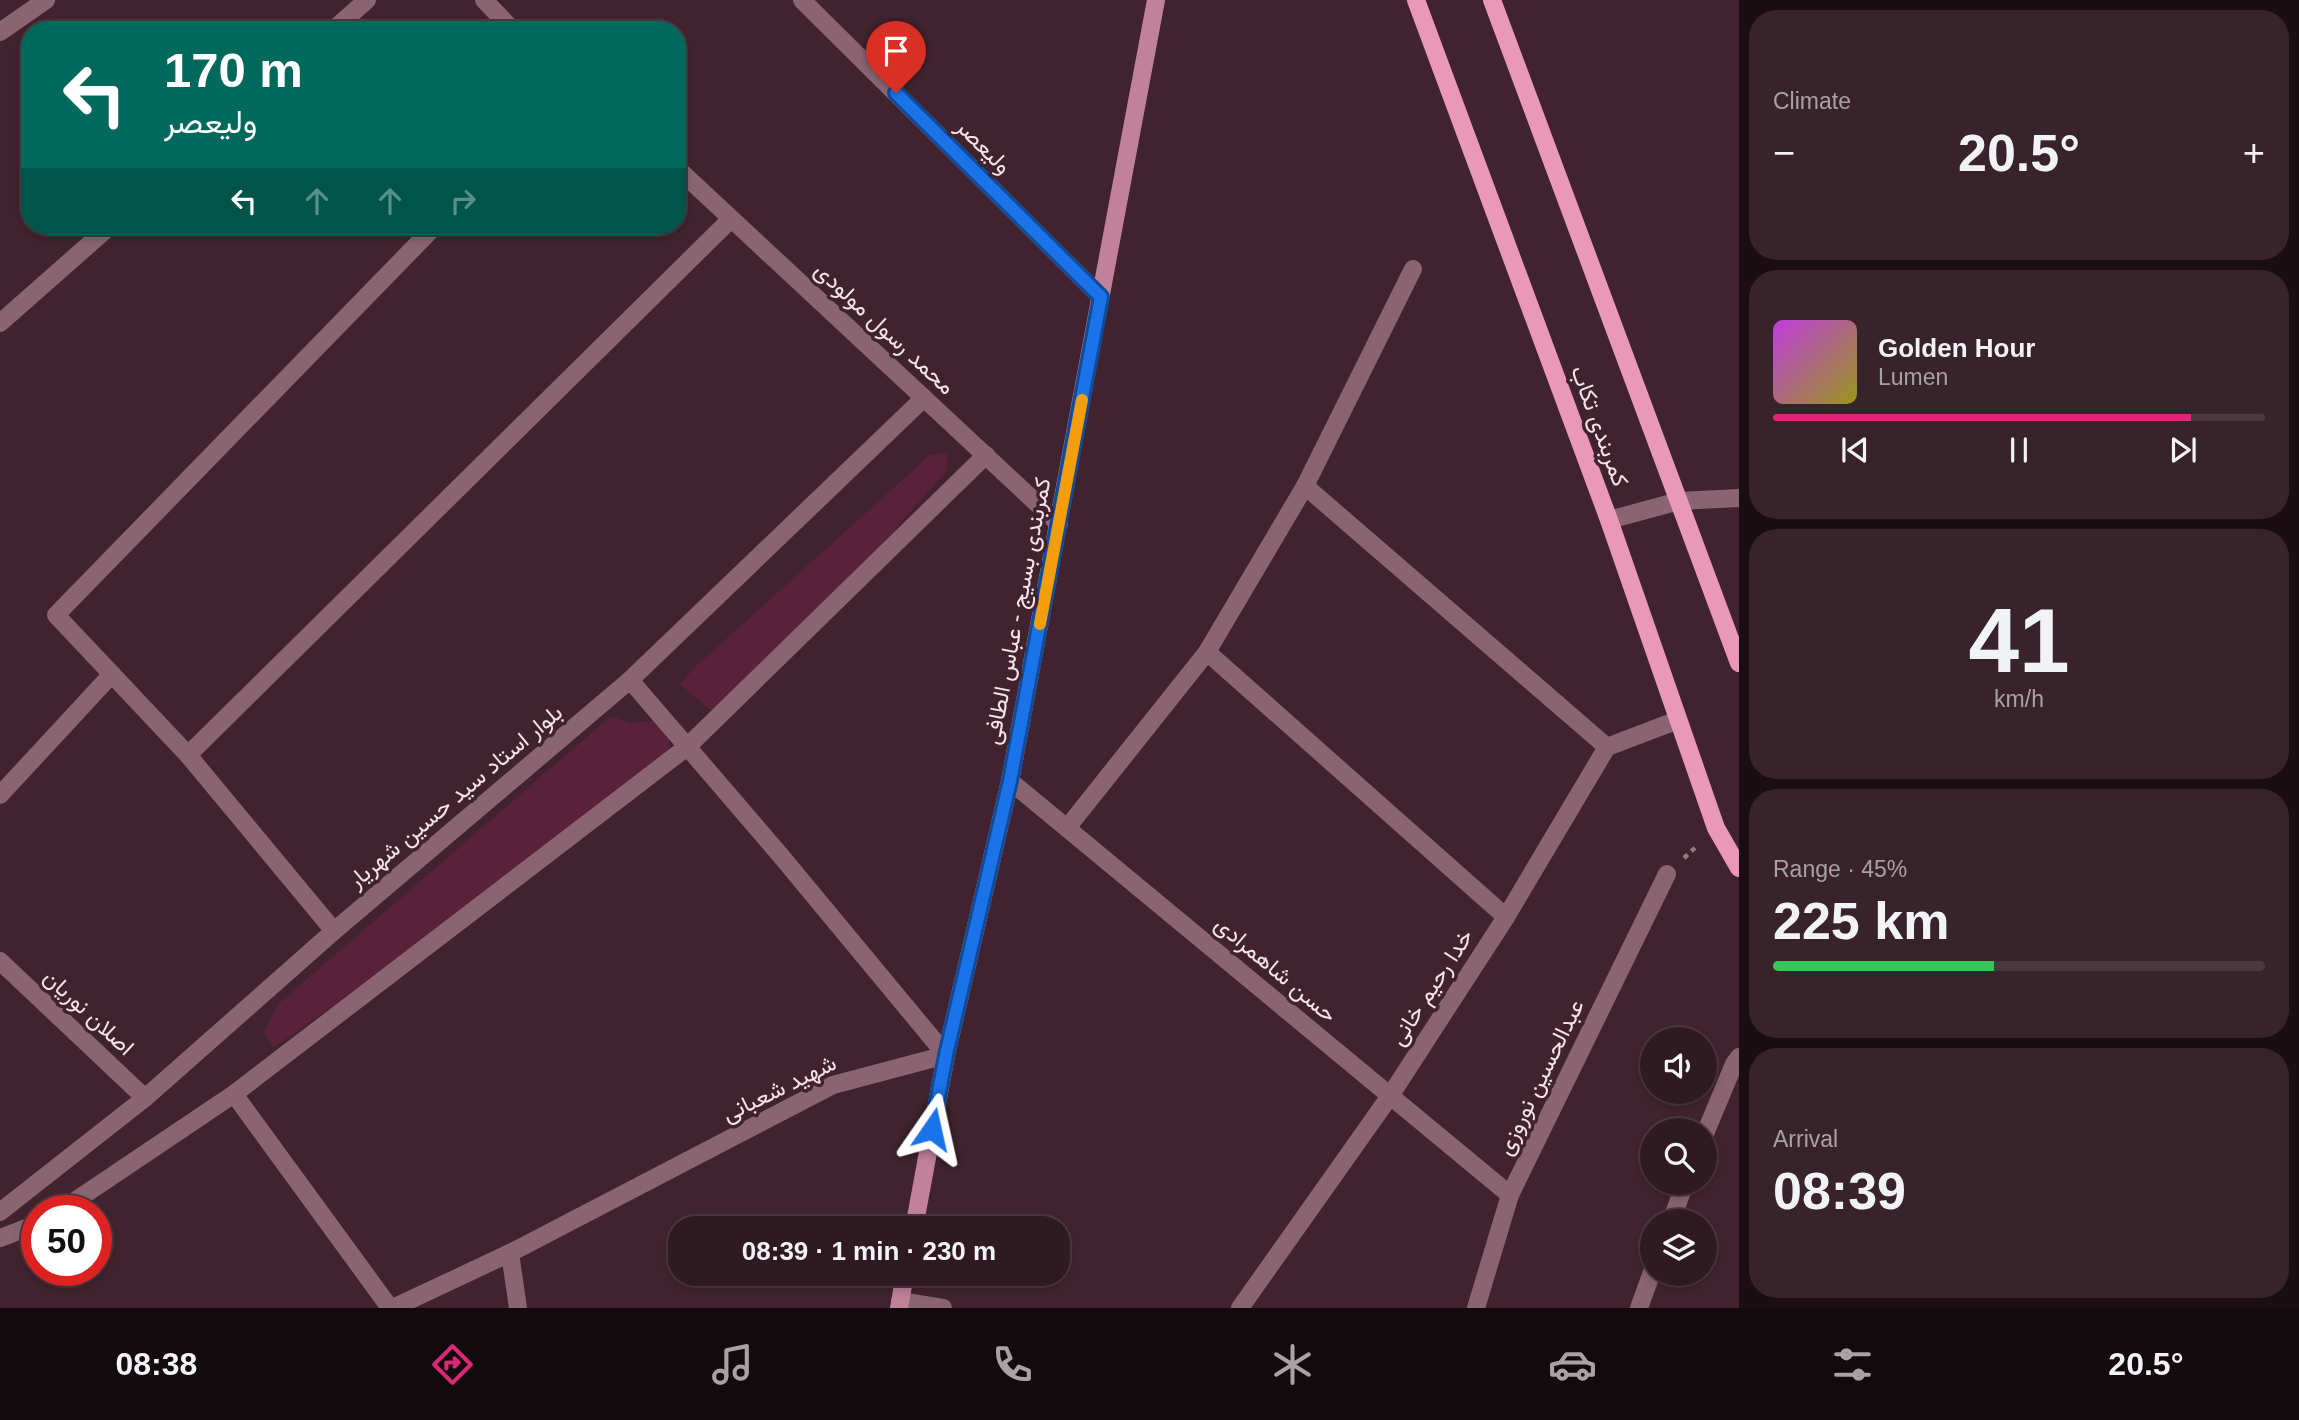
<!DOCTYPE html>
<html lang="en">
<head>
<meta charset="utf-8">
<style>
	:root { --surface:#301a22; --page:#38232a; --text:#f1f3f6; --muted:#a8a1a5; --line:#4b3840; --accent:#db2777 }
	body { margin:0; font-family:Arial,Vazirmatn,sans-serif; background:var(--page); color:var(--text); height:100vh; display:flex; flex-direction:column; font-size:26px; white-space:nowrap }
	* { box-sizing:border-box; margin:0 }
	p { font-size:23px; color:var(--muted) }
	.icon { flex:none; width:38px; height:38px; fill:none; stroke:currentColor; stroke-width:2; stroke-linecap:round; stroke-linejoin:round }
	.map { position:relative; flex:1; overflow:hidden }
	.details { display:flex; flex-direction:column; gap:10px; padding:10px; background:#1a0e13; width:560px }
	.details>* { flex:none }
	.hud { position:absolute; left:21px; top:21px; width:665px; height:214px; border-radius:28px; box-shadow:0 4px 10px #0003,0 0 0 2px var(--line); background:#00695c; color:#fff; overflow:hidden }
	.fabs { position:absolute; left:1640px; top:1027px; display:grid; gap:14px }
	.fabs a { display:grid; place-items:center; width:77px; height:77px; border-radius:50%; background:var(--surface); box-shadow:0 4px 10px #0003,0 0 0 2px var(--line); font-size:35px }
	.speed { position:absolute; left:21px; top:1195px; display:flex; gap:14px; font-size:35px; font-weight:700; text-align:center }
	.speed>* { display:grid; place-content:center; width:91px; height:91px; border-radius:50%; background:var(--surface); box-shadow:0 4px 10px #0003,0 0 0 2px var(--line); line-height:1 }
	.speed .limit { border:10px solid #d22; background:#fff; color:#111 }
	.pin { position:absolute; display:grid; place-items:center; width:60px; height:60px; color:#fff; margin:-72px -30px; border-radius:50% 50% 50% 0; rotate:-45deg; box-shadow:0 0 7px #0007 }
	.pin .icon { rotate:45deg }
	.me { position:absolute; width:77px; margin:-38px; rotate:11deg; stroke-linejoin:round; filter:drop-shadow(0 0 5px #0008) }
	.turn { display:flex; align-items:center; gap:24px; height:147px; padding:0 28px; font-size:32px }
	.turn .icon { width:91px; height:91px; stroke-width:2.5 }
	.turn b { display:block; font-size:49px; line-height:60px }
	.lanes { display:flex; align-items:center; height:66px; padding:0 28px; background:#0003; justify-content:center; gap:35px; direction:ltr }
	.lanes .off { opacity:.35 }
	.big { font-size:52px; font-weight:600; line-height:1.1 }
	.details .card { flex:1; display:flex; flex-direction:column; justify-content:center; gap:10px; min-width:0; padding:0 24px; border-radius:28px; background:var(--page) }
	.details .dial { align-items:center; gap:0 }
	.dial b { font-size:91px; line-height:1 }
	.song { display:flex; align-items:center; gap:21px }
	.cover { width:84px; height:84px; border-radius:10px; background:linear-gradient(135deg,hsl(290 70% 55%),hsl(60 70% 35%)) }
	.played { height:7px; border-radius:4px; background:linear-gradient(90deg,var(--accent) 85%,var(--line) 85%) }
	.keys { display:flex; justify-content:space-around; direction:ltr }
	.heat { display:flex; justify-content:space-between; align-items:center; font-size:38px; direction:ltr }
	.charge { height:10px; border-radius:5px; background:linear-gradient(90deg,#34c759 45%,var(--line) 0) }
	.trip { position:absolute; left:668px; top:1216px; width:402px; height:70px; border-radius:28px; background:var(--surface); box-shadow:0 4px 10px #0003,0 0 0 2px var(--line); font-weight:600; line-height:70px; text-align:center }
	.tabs { display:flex; height:112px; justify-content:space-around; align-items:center; background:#130a0e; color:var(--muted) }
	.tabs .icon { width:49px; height:49px }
	.tabs .on { color:var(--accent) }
	.tabs b { font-size:32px; color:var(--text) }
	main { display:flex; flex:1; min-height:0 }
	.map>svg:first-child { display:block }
	.grass { fill:#59213a }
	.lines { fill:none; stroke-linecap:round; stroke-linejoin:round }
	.path { stroke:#927a83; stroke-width:4.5; stroke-dasharray:5 5; stroke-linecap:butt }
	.minor { stroke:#8b6472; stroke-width:18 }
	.tertiary { stroke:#8b6472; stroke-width:18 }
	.secondary { stroke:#c08199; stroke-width:18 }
	.primary { stroke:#e998b7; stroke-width:18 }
	.route-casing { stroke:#114b97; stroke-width:18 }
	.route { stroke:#1a73e8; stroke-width:12 }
	.slow { stroke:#f59e0b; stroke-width:12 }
	.labels { text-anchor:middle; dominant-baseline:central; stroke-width:7; stroke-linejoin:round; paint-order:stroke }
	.street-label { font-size:23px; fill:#f7e4ea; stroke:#40232e }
</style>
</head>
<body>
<main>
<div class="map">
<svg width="1739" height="1308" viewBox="0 0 1739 1308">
	<rect width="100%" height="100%" fill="#40232e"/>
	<g class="grass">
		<path d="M947,453V470L867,562L716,715L680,684L695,667L930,455Z"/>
		<path d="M611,716L630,723L653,721L669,738L670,770L273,1048L264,1032L277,1005Z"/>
	</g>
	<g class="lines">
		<path class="path" d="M1684,858L1698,845"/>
		<g class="minor">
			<path d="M484,0L513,30"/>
			<path d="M333,30L367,0"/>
			<path d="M677,168L1059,524"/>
			<path d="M1413,269L1305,486L1607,747"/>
			<path d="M0,323L110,226"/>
			<path d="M1609,520L1679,501L1739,498"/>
			<path d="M1207,652L1506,917"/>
			<path d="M188,755L731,219"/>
			<path d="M1010,781L1510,1195"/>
			<path d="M0,795L112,674"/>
			<path d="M1067,828L1207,652L1305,486"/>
			<path d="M334,931L188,755L56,615L435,226"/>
			<path d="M0,961L145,1098"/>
			<path d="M234,1094L390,1308"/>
			<path d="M1704,1136L1734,1064L1739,1057"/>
			<path d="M1671,1222L1685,1183"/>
			<path d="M510,1253L518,1308"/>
			<path d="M900,1301L943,1308"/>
			<path d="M393,1308L510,1253L833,1085L946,1055L781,856L630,680"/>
			<path d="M1240,1308L1390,1096L1506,917L1607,747L1678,720"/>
			<path d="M1476,1308L1510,1195L1667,874"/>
			<path d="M1639,1308L1652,1272"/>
		</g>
		<g class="tertiary">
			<path d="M802,0L1101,297"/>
			<path d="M0,32L46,0"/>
			<path d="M60,1211L234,1094L687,747L986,455"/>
			<path d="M0,1212L145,1098L334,931L630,680L924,398"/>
			<path d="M0,1238L37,1224"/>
		</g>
		<g class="secondary">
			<path d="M914,1228L946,1055L1010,781L1156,0"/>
			<path d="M899,1308L905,1274"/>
		</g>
		<g class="primary">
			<path d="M1416,0L1609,520L1716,828L1739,868"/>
			<path d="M1492,0L1739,663"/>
		</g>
	</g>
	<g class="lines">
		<g class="route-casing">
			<path id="route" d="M896,93L1101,297L1010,781L946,1055L932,1129"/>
		</g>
		<use href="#route" class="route"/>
		<path class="slow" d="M1040,624L1082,400"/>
	</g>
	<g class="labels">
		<g class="street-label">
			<text transform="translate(984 146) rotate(45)">ولیعصر</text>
			<text transform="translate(885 328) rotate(43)">محمد رسول مولودی</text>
			<text transform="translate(1600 426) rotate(70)">کمربندی تکاب</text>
			<text transform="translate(1017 611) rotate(-79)">کمربندی بسیج - عباس الطافی</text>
			<text transform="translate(455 796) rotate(-40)">بلوار استاد سید حسین شهریار</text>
			<text transform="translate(1276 969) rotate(40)">حسن شاهمرادی</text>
			<text transform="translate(1431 987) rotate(-57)">خدا رحیم خانی</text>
			<text transform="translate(89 1012) rotate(43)">اصلان نوریان</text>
			<text transform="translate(1540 1077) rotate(-64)">عبدالحسین نوروزی</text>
			<text transform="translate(779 1088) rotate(-26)">شهید شعبانی</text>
		</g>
	</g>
</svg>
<div class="fabs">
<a><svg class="icon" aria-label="sound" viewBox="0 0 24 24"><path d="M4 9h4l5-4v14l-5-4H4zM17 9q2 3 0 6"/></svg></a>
<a><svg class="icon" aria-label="search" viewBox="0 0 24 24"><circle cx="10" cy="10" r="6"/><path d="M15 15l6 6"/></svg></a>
<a><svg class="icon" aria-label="layers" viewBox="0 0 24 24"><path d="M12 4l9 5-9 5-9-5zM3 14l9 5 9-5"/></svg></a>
</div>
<div class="speed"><div class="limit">50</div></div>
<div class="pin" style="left:896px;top:93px;background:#d93025"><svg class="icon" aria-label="arrive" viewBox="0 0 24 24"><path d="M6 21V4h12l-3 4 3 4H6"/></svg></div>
<svg class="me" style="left:932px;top:1129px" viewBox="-20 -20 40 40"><path d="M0-17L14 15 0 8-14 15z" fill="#1a73e8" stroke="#fff" stroke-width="4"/></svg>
<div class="trip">08:39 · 1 min · 230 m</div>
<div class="hud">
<div class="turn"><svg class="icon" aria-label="left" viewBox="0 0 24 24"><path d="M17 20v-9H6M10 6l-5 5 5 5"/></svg><div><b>170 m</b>ولیعصر</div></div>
<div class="lanes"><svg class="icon" aria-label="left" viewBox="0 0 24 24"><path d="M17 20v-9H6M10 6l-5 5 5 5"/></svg><svg class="icon off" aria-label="ahead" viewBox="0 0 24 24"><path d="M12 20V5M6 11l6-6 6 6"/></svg><svg class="icon off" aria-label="ahead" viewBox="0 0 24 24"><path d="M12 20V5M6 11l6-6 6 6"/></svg><svg class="icon off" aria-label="right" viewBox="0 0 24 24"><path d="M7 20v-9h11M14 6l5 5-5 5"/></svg></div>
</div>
</div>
<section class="details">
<div class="card"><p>Climate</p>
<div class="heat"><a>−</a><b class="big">20.5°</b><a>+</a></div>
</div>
<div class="card">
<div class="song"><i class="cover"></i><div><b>Golden Hour</b><p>Lumen</p></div></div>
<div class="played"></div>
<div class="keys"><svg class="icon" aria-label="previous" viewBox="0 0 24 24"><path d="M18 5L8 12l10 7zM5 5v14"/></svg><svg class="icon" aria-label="pause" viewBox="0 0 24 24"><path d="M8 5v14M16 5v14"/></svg><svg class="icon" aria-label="next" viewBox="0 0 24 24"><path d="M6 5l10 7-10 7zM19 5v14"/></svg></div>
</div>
<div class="card dial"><b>41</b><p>km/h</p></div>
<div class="card"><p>Range · 45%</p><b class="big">225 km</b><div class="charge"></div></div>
<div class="card"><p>Arrival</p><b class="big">08:39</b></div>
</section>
</main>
<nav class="tabs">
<b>08:38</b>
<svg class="icon on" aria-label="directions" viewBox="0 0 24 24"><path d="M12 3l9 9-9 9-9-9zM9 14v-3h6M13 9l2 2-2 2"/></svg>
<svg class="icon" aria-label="music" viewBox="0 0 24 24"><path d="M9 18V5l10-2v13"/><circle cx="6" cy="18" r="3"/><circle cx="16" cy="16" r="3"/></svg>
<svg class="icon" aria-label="phone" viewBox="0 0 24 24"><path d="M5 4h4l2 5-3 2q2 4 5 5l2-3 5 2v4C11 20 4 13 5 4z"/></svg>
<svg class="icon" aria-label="climate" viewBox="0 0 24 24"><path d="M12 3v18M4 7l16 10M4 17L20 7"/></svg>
<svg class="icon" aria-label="car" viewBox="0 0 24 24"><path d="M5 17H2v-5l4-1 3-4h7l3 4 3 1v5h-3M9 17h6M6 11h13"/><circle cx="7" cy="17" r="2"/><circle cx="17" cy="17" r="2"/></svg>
<svg class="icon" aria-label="filters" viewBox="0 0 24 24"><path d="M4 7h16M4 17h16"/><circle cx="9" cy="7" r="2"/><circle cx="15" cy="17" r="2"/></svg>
<b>20.5°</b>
</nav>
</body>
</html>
